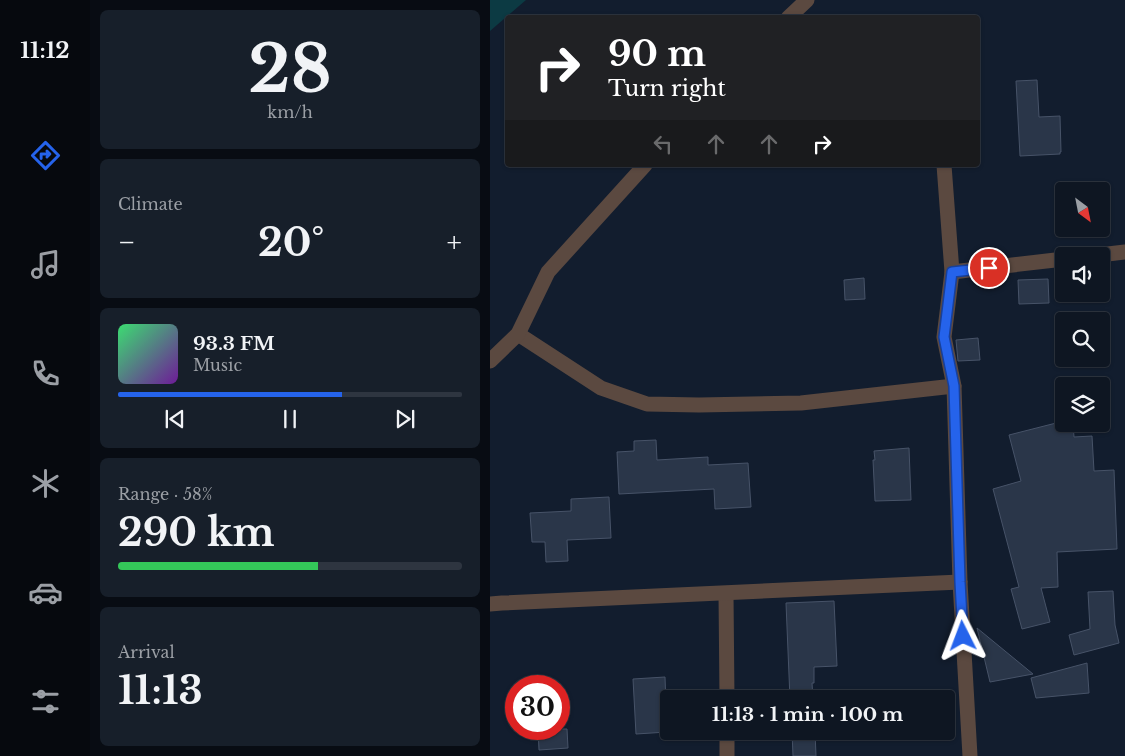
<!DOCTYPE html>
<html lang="en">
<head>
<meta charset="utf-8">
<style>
	:root { --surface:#0e1622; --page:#171f2a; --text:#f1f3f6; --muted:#9b9fa5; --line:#2e3540; --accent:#2563eb }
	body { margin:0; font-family:"Libre Baskerville",serif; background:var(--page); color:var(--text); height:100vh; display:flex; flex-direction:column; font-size:19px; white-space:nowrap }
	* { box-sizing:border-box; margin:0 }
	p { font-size:16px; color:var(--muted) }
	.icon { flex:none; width:28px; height:28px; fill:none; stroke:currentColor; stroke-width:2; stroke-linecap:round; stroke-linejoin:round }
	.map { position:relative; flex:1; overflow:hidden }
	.panel { display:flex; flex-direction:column; gap:10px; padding:10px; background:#080c13; width:400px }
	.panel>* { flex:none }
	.banner { position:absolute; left:15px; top:15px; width:475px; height:152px; border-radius:5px; box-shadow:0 1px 4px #0004,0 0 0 1px var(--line); background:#202124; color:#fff; overflow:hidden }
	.needle { width:32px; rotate:148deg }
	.fabs { position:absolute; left:565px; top:182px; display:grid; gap:10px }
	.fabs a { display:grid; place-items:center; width:55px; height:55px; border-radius:5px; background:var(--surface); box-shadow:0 1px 4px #0004,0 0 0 1px var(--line); font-size:25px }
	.speed { position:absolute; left:15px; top:675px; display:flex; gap:10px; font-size:25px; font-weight:700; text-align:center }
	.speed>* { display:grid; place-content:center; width:65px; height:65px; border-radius:50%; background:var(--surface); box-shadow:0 1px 4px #0004,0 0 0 1px var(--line); line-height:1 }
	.speed .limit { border:8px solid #d22; background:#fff; color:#111 }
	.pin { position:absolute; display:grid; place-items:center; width:42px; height:42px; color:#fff; margin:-21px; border:2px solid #fff; border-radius:50%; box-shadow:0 1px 5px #0007 }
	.me { position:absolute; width:55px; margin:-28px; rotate:357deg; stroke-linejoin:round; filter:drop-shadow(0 0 4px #0008) }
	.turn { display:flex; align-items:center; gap:18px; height:105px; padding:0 20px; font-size:22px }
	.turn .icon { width:65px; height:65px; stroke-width:2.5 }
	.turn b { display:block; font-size:35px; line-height:42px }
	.lanes { display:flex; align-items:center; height:48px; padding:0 20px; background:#0003; justify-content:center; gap:25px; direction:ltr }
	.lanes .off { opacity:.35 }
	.big { font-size:38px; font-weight:800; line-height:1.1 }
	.panel .tile { flex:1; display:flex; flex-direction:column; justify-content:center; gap:8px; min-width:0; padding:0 18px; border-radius:8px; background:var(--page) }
	.panel .dial { align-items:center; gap:0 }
	.dial b { font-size:65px; line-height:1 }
	.song { display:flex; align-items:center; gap:15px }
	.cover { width:60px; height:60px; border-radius:8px; background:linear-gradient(135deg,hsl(140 70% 55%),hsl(280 70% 35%)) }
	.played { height:5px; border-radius:2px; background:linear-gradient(90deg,var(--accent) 65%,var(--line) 65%) }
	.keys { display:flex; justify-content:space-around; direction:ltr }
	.heat { display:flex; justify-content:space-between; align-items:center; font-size:28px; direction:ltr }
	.charge { height:8px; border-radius:4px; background:linear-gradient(90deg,#34c759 58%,var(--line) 0) }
	.trip { position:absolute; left:170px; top:690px; width:295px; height:50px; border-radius:5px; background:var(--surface); box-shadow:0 1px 4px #0004,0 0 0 1px var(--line); font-weight:800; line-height:50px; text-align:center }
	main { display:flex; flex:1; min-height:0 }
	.tab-bar { display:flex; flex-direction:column; width:90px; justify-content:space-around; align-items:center; background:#06090e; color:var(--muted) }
	.tab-bar .icon { width:35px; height:35px }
	.tab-bar .active { color:var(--accent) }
	.tab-bar b { font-size:22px; color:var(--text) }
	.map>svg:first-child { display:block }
	.water { fill:#0c3a43 }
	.building { fill:#2a3649; stroke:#475368 }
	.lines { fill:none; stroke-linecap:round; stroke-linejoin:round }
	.minor { stroke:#5b4940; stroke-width:15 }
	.route-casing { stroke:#184099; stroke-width:12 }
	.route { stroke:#2563eb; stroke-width:9 }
</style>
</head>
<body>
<main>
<nav class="tab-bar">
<b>11:12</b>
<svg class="icon active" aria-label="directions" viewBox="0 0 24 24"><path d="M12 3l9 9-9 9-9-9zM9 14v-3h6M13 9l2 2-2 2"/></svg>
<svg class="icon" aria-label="music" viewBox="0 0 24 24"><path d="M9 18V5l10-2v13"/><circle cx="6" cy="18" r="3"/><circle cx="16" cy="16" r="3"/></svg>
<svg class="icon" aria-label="phone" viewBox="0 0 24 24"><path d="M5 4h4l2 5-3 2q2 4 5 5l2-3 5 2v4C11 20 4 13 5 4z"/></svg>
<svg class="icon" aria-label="climate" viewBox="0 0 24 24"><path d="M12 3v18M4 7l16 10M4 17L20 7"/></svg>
<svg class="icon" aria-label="car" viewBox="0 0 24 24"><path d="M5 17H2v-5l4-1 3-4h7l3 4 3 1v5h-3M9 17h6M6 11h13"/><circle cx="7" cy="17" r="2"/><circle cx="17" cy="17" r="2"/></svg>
<svg class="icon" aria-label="filters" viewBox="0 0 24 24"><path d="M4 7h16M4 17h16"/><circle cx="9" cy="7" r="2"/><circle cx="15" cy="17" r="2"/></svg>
</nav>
<section class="panel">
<div class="tile dial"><b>28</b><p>km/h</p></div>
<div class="tile"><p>Climate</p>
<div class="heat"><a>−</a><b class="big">20°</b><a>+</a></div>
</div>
<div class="tile">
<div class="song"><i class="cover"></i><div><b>93.3 FM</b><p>Music</p></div></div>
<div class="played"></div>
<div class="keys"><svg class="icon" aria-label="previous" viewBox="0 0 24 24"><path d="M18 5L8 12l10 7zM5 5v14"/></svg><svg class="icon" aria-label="pause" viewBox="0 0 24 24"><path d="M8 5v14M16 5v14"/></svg><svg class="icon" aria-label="next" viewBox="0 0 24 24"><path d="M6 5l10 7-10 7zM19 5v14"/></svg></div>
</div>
<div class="tile"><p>Range · 58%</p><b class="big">290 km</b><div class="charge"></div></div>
<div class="tile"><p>Arrival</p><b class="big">11:13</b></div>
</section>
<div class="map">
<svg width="635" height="756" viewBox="0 0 635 756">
	<rect width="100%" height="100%" fill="#121d2e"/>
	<path class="water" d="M0,0H36L0,31Z"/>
	<g class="building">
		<path d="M547,80L549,117L570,116L571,152H570V154L530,156L526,81Z"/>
		<path d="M374,278L375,299L355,300L354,280Z"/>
		<path d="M558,279L559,303L529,304L528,280Z"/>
		<path d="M488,338L490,360L468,361L466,340Z"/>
		<path d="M574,421V424H583L584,437L602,436L604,471L624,470L627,549L567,552L568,587L551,588L560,622L532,629L521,589L529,587L503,489L531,481L519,435Z"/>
		<path d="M166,440L167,460L218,457V465L258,463L261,507L225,509L224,489L129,494L127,452L144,451V441Z"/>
		<path d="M419,448L421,500L385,501L383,460H385L384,451Z"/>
		<path d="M119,497L121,538L77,540L78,561L56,562L55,542H42L40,513L81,511V499Z"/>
		<path d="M623,591L625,625L629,643L584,655L579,635L600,629L598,592Z"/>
		<path d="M344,601L347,666L324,667V683H322L323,699H300L296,603Z"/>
		<path d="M487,628L543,674L500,682Z"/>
		<path d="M597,663L599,693L546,698L541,678Z"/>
		<path d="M175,677L177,732L146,734L143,679Z"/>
		<path d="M48,729H77L78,748L49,750Z"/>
		<path d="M302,731H325L326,756H303Z"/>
	</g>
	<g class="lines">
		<g class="minor">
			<path d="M298,18L317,0"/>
			<path d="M454,165L462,272L454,337L464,386L470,582L480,756"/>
			<path d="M601,256L635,252"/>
			<path d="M462,272L574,259"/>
			<path d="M28,334L111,388L157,404L209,405L311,403L464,386"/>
			<path d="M0,361L28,334L58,272L155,165"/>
			<path d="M236,594L237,699"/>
			<path d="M0,604L12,603L470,582"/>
			<path d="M237,731V756"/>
		</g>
	</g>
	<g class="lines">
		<g class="route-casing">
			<path id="route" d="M473,636L470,582L464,386L454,337L462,272L499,268"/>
		</g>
		<use href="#route" class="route"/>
	</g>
</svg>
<div class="fabs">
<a><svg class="needle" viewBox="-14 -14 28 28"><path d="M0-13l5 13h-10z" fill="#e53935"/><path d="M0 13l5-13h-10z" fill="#9b9fa5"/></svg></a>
<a><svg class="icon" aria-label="sound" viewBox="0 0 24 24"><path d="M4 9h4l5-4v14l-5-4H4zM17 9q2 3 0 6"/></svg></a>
<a><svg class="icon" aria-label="search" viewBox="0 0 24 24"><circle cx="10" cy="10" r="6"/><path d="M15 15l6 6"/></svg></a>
<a><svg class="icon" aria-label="layers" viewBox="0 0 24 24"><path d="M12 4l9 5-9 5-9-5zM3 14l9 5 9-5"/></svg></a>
</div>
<div class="speed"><div class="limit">30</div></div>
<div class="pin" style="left:499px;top:268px;background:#d93025"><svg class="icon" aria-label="arrive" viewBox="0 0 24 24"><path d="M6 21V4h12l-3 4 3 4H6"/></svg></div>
<svg class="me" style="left:473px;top:636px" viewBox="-20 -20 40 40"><path d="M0-17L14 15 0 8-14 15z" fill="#2563eb" stroke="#fff" stroke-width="4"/></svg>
<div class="trip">11:13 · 1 min · 100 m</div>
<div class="banner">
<div class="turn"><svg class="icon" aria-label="right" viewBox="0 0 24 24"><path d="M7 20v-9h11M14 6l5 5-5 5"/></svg><div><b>90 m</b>Turn right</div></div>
<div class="lanes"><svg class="icon off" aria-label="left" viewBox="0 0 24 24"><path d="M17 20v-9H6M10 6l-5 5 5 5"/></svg><svg class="icon off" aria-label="ahead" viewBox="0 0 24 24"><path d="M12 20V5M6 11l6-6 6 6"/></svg><svg class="icon off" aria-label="ahead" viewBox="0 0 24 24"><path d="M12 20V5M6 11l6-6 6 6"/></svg><svg class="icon" aria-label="right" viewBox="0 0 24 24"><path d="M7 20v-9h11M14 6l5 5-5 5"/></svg></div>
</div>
</div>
</main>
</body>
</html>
